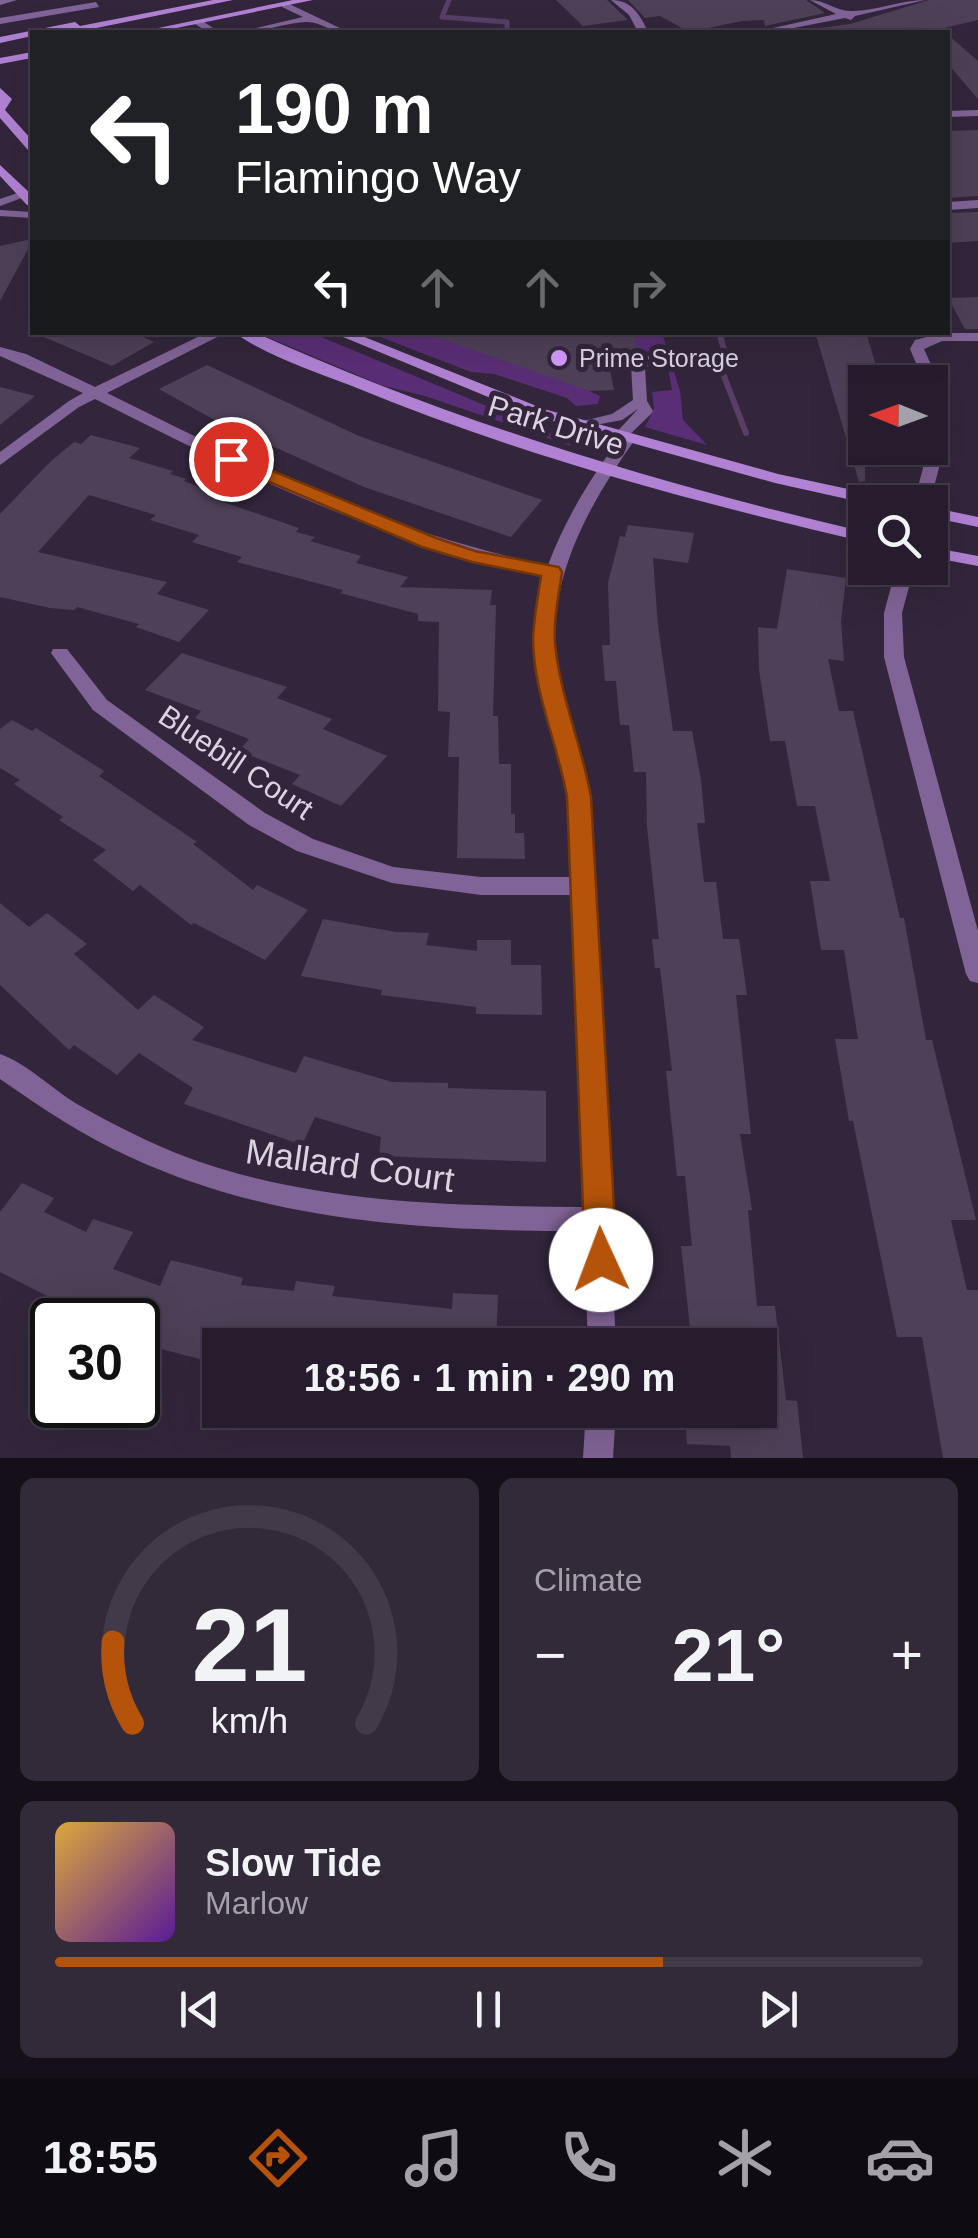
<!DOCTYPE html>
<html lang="en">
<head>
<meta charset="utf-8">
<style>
	:root { --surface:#261c2d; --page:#322939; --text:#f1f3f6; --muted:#a4a1aa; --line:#423a49; --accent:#b45309 }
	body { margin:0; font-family:Arial,sans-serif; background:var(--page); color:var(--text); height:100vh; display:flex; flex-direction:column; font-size:38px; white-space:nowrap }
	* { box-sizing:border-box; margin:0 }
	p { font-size:32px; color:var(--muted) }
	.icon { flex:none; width:55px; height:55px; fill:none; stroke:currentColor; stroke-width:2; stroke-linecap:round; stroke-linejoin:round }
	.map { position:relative; height:1458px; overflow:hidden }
	.details { display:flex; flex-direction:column; gap:20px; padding:20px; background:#150f19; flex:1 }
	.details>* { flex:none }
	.hud { position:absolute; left:30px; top:30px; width:920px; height:305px; border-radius:0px; box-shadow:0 10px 40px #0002,0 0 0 2px var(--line); background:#202124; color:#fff; overflow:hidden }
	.needle { width:65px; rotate:271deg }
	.fabs { position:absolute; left:848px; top:365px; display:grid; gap:20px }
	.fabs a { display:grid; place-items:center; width:100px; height:100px; border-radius:0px; background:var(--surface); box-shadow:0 10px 40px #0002,0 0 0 2px var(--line); font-size:50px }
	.speed { position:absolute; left:30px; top:1298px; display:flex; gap:20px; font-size:50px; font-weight:700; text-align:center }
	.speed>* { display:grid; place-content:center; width:130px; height:130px; border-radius:50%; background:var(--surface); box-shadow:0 10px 40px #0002,0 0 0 2px var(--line); line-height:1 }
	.speed .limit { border:5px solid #111; border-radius:15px; background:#fff; color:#111 }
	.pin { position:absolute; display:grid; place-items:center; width:85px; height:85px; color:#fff; margin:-42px; border:5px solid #fff; border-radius:50%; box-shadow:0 2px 10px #0007 }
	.me { position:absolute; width:110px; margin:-55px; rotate:358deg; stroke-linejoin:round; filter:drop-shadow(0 0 8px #0008) }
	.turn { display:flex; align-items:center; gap:35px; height:210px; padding:0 40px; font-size:45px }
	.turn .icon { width:130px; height:130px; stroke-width:2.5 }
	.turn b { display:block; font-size:70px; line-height:85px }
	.lanes { display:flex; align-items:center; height:95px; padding:0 40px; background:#0003; justify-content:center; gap:50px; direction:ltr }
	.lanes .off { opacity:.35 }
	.big { font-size:75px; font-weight:800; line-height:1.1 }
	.details .card { flex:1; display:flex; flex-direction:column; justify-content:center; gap:15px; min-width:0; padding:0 35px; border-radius:15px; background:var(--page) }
	.details .dial { align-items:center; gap:0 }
	.dial svg { height:260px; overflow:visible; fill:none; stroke:var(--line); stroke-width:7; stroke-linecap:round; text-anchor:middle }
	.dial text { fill:var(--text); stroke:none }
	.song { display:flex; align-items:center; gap:30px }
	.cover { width:120px; height:120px; border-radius:15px; background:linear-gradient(135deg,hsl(40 70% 55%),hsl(270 70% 35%)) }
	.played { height:10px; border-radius:5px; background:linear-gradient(90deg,var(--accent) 70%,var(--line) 70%) }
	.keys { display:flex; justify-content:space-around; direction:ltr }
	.heat { display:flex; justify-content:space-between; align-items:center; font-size:55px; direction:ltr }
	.details .tiles { flex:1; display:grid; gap:20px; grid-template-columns:1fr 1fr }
	.card:last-child { grid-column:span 2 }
	.trip { position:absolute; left:202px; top:1328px; width:575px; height:100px; border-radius:0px; background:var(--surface); box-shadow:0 10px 40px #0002,0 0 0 2px var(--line); font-weight:800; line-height:100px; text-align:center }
	.tabs { display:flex; height:160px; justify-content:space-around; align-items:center; background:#0f0b12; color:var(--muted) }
	.tabs .icon { width:70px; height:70px }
	.tabs .current { color:var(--accent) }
	.tabs b { font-size:45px; color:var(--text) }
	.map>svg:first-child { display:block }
	.green { fill:#5a2e76 }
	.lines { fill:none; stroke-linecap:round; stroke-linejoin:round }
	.stream-far1 { stroke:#573f67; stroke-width:5 }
	.stream { stroke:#573f67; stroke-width:6 }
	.building { fill:#4e4058 }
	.service { fill:#816497; fill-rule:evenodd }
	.minor { fill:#816497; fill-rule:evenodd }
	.secondary { fill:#b182d4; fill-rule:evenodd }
	.route { fill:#b45309; stroke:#753606; stroke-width:2.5 }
	.poi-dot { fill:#d39cfc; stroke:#33263c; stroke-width:4 }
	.labels { text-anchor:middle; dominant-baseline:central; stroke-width:10; stroke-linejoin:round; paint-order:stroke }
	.far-poi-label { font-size:25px; fill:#dbd3e2; stroke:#33263c; text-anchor:start }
	.street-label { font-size:30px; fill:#dbd3e2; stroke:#33263c }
	.near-street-label { font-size:35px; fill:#dbd3e2; stroke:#33263c }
</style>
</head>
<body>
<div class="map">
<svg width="978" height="1458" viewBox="0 0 978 1458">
	<rect width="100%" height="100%" fill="#33263c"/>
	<g class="green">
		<path d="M258,333H312L568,440L571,446L425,396L381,385Z"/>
		<path d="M370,333H440L589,391L600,396L598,404L576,406L567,398L494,374L471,372Z"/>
		<path d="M634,333H662L680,391L683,420L707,445L645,427L654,409L652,392L672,390L668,367L652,366L663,357L636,348Z"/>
	</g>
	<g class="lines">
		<path class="stream-far1" d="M449,0L442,17L507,22V32"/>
		<path class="stream" d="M719,332L726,357L722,371L746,433"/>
	</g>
	<g class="building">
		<path d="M556,0H607L628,20L583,26Z"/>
		<path d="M628,0H806L825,13L765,26L764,20L742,21L689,32L660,16L645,18Z"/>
		<path d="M929,0H978V20L940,29L944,32H790L850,24Z"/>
		<path d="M948,35L978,61V99L948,64Z"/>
		<path d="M978,130V196L948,198V131Z"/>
		<path d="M978,212V241L948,243V213Z"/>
		<path d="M32,239V242L0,301V246Z"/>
		<path d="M978,297V329H965L948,298Z"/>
		<path d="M32,332H132L154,342L112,366Z"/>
		<path d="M433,332H634L637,350L609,365L614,390L589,391L433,336Z"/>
		<path d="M815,332H866L879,376H870L872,382H865V481L859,482Z"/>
		<path d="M207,365L359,436L542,500L511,537L364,487L218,422L159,389Z"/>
		<path d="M0,387L35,396L0,425Z"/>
		<path d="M91,435L140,448L129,458L173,471L170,474L186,479L184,481L228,498L223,502L299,528L296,532L315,537L310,541L361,556L356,563L408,577L400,587L492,590L490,605H496L493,716H498L499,764H511V814H515V833H524L525,859L457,858L459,757H448L450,712L438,711L439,622L418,621V614L340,593L343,590L237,562L242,557L192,542L199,535L150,520L156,515L89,495L38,552L167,582L157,594L209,610L179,642L136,627L139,624L77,607L74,610L50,608L0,597V514L50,462L74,442L81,444Z"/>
		<path d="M628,525L694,533L688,563L653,558L658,626L673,731H692L701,780L705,823H697L704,882H716L723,939H739L747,995H736L751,1134H740L752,1210H748L757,1306H775L786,1400L797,1401L803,1458H731L730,1446L687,1444L685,1410H760V1345H692L681,1246H692L685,1176H677L666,1071H672L660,968H655L652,939H659L647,827L646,772H634L629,725H620L616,681H605L602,645H610L608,583L620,536L625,537Z"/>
		<path d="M787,569L846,578L841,622L844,661L828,659L839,711H853L900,918H904L926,1040H932L976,1220H951L967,1290H978V1458H943L922,1337H897L853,1121H849L835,1039H858L844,950H821L810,881H830L815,806H797L785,741H770L759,670L758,627L777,629Z"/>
		<path d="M182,653L287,687L277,698L332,719L323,729L387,756L341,806L292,784L300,775L239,751L249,739L195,718L201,711L145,690Z"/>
		<path d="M12,720L32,731L36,728L104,771L99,776L197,842L193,844L253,890L257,885L308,910L265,960L194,923L191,925L140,885L133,891L93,860L106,850L59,820L63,817L14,784L20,780L0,768V729Z"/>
		<path d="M0,903L29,927L47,913L87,944L74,954L138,1010L154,995L204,1027L192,1040L296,1073L304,1056L392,1082L448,1083V1088L546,1091V1162L379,1156L381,1137L315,1117L302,1145L184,1104L193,1088L139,1053L117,1075L74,1045L69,1050L0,985Z"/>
		<path d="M323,919L396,932L429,933L426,945L477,951V940H511V965H541L542,1015L476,1014V1007L381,995L382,990L301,976Z"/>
		<path d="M22,1183L54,1198L44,1212L86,1232L93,1219L133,1232L113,1269L160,1286L171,1260L243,1278L241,1285L294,1291L296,1281L335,1286L332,1296L452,1309L453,1293L498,1295L496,1345H218L211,1362L138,1343V1320H36L49,1297L0,1272V1212Z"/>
	</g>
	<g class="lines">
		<g class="service">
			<path d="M0,0H17L0,5Z"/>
			<path d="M96,2L99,7L0,24V18Z"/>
			<path d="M285,2L344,30L346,32C331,33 320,21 306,22C283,23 262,33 239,32L303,17L282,7Z"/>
			<path d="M195,20H201L219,32H208L195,24Z"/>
			<path d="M23,191L27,192V196L0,206V199Z"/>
			<path d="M0,210L32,212V218L0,216Z"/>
			<path d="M657,350L662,351V357L645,368L647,401L653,411L651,414L625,439L620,440L613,436L638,409L622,420L579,428V422L612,414L633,400L631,366Z"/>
		</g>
		<g class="minor">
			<path d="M611,0C632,0 640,15 648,32H638L629,15Z"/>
			<path d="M810,0C825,0 836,11 850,11C874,12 900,0 925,0L855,16L851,20L845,18L773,32H755L836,14Z"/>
			<path d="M978,110V116L948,117V111Z"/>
			<path d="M978,200V208L948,210V202Z"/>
			<path d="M208,332H227L107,393C252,465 388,533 548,565C566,517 592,476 622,435L628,433L636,438C585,510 542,587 558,679C565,719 581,757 589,797L616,1345H588L584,1231C429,1231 272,1223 130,1157C83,1136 42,1108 0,1079V1054C28,1064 52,1089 77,1104C99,1117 123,1129 146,1140C280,1203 437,1206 583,1207L572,895H481L392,883L297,851L249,825L93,710L51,653L53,649H67L107,700L265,813L313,839L393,867L481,877H571L569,797L538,676L535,638L545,575C380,542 244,474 95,399L79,407L0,465V452L69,401L83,393L0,356V347L26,354L95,387Z"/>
			<path d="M942,333H978V341H942L924,349L942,389L949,430L930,502H914L933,430L930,382H924L910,349L915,340Z"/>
			<path d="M896,568H914L902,613L904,657L978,931V983L970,981L966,974L884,657V613Z"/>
			<path d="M586,1410H616L613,1458H583Z"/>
		</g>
		<g class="secondary">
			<path d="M213,0H233L77,32H32V36L0,43V37L75,22L80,26Z"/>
			<path d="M293,0H313L157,32H139Z"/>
			<path d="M32,52V58L0,64V58Z"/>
			<path d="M0,88L12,99L5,110L32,140V150H28L0,118Z"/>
			<path d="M0,165L32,195V206L27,205L0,176Z"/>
			<path d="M234,332H254C451,421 655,483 865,532V542C691,501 518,455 352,386C316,372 264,355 234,332Z"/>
			<path d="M331,332H352L544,409L778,474L890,498L892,502L865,503L775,483L532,415Z"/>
			<path d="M930,507L978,517V527L930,517Z"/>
			<path d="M930,547L978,556V566L930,557Z"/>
		</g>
	</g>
	<path class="route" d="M231,454L436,538L475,551L559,567L562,572C559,594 553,620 555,643C560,697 582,745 591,797L617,1260L612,1270L601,1274L590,1270L585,1260L567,797C558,744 533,692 533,638C534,617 538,596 541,576L472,562L422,547L225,463V455Z"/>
	<circle class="poi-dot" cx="559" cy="358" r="10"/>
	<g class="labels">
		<g class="far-poi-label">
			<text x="579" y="358">Prime Storage</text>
		</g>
		<g class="street-label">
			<text transform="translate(556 425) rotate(17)">Park Drive</text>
			<text transform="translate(236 762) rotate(34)">Bluebill Court</text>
		</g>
		<g class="near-street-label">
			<text transform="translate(350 1165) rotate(8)">Mallard Court</text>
		</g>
	</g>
</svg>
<div class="fabs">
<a><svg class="needle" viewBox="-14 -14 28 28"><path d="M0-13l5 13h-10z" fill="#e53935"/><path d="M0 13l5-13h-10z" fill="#a4a1aa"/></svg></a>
<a><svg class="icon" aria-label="search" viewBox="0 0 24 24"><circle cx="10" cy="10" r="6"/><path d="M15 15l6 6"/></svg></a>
</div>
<div class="speed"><div class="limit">30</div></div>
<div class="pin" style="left:231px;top:459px;background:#d93025"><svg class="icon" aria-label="arrive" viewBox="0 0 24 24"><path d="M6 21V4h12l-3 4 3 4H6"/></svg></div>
<svg class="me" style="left:601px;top:1260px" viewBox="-20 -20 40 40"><circle r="19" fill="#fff"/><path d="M0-13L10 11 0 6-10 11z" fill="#b45309"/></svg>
<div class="trip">18:56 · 1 min · 290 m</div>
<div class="hud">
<div class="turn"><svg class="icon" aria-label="left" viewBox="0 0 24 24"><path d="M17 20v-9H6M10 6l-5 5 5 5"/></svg><div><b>190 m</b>Flamingo Way</div></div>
<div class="lanes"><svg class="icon" aria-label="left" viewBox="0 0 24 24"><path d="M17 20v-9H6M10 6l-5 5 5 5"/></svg><svg class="icon off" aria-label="ahead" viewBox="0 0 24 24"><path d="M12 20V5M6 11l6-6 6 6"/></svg><svg class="icon off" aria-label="ahead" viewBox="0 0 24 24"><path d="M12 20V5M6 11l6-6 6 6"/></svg><svg class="icon off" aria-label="right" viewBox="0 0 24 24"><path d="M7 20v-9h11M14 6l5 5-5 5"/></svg></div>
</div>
</div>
<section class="details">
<div class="tiles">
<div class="card dial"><svg viewBox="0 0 100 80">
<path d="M14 69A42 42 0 1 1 86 69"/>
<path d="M14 69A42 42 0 0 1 8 44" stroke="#b45309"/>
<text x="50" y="56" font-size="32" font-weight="700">21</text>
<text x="50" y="72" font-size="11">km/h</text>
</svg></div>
<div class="card"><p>Climate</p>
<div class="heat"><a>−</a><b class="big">21°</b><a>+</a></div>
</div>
<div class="card">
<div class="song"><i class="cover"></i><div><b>Slow Tide</b><p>Marlow</p></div></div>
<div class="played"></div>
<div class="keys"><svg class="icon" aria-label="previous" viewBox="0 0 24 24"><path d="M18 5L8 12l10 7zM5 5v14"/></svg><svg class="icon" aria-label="pause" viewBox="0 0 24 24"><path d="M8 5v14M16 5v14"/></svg><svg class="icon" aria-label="next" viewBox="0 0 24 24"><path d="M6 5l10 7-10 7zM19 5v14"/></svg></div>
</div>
</div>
</section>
<nav class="tabs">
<b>18:55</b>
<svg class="icon current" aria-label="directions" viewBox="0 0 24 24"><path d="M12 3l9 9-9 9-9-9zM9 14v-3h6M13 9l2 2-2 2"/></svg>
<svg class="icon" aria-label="music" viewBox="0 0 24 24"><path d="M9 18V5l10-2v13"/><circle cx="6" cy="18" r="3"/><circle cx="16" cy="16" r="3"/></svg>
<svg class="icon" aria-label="phone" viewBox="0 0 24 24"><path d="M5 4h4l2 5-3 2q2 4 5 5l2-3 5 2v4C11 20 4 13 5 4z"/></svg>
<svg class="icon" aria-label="climate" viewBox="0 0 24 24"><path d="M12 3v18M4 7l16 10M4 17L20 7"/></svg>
<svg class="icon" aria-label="car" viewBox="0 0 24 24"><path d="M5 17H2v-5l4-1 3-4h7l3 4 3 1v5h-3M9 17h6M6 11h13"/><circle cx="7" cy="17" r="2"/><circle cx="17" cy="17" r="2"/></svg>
</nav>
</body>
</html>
